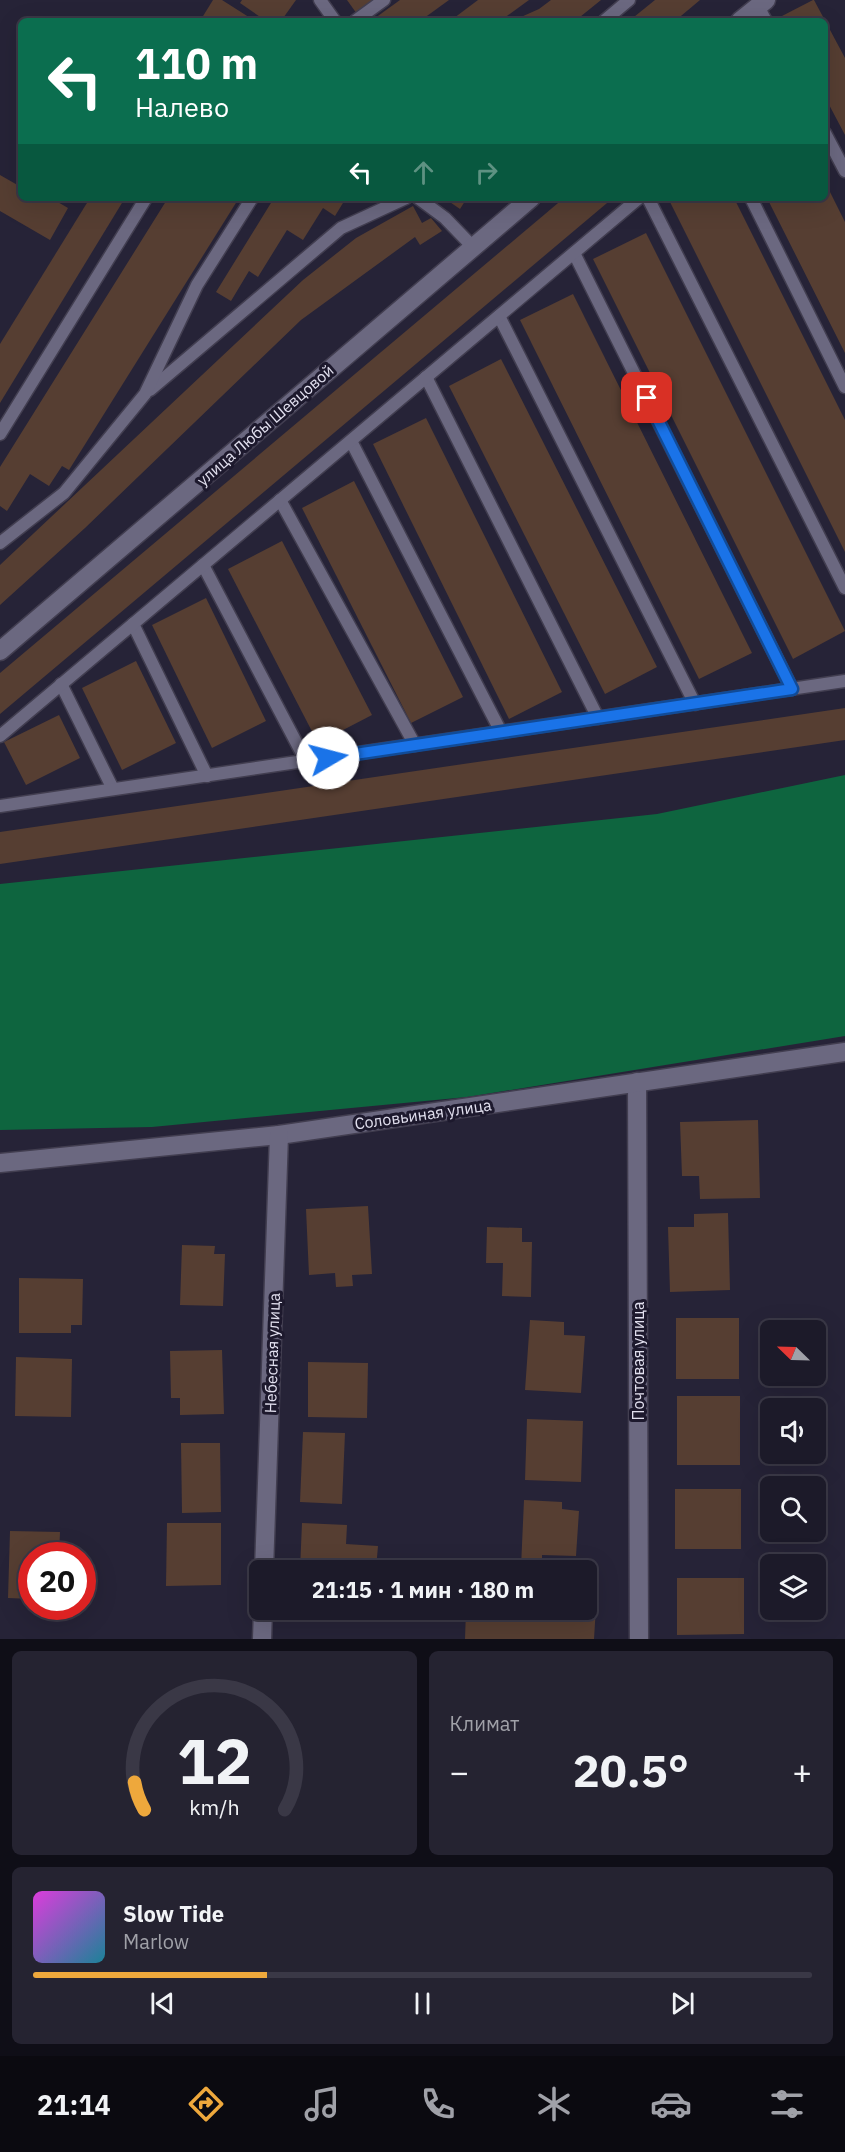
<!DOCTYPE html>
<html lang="ru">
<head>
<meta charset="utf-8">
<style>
	:root { --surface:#1c1a29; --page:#252331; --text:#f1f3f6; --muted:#a0a1a8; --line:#3a3846; --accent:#eea83c }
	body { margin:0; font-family:"IBM Plex Sans",sans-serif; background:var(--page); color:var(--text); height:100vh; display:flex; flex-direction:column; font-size:22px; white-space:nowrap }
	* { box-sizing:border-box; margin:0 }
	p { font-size:20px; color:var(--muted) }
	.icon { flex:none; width:33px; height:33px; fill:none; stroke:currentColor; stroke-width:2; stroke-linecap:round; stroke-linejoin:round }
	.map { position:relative; height:1639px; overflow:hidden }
	.panel { display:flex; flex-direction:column; gap:12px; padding:12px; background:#0f0e17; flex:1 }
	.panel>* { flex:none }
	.top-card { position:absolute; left:18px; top:18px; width:810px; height:183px; border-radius:9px; box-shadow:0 6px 24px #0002,0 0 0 2px var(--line); background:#0b6e4f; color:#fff; overflow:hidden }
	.needle { width:39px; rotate:293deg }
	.buttons { position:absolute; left:760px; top:1320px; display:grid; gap:12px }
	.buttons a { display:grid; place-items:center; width:66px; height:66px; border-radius:9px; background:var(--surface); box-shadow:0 6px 24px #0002,0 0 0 2px var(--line); font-size:30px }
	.speed { position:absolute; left:18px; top:1542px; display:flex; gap:12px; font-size:30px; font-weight:700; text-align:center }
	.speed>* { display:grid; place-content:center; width:78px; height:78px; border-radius:50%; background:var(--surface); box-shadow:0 6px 24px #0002,0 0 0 2px var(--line); line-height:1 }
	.speed .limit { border:9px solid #d22; background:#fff; color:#111 }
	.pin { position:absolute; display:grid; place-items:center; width:51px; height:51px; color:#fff; margin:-26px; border-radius:12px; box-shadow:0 3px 9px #0006 }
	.me { position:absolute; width:66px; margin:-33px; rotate:82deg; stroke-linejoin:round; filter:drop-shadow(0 0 4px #0008) }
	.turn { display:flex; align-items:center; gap:21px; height:126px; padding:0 18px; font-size:27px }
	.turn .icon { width:78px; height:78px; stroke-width:2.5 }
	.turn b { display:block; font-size:42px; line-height:51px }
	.lanes { display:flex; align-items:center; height:57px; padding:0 18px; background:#0003; justify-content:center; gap:30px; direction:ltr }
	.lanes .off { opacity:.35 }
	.big { font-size:45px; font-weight:800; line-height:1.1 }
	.panel .widget { flex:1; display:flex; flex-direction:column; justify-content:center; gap:9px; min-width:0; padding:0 21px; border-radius:9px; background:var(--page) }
	.panel .dial { align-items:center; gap:0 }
	.dial svg { height:156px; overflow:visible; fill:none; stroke:var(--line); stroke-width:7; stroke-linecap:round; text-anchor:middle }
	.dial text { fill:var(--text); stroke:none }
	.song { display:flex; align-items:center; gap:18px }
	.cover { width:72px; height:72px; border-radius:9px; background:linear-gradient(135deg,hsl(300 70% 55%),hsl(190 70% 35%)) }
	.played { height:6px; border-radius:3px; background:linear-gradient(90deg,var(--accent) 30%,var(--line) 30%) }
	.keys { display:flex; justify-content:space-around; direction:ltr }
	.heat { display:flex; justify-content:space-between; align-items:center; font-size:33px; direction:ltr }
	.panel .tiles { flex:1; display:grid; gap:12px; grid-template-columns:1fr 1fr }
	.widget:last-child { grid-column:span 2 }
	.trip { position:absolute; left:249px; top:1560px; width:348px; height:60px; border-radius:9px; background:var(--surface); box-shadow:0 6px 24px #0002,0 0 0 2px var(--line); font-weight:800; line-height:60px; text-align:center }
	.dock { display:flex; height:96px; justify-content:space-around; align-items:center; background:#0b0a10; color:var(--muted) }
	.dock .icon { width:42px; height:42px }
	.dock .current { color:var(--accent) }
	.dock b { font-size:27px; color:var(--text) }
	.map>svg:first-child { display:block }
	.forest { fill:#0e653f }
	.building { fill:#563e32 }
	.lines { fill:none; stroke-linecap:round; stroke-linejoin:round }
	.lane-casing { stroke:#423e50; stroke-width:15 }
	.street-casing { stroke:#423e50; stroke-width:21 }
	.secondary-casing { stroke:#423e50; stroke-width:21 }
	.lane { stroke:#6b6880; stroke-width:12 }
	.street { stroke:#6b6880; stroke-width:18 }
	.secondary { stroke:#6b6880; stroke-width:18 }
	.route-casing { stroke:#114b97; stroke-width:15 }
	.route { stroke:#1a73e8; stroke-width:10 }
	.labels { text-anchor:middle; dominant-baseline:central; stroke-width:6; stroke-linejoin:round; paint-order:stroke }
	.street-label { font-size:16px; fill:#e2e0ef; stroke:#1d192d }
</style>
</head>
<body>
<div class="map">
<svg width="845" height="1639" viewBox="0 0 845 1639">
	<rect width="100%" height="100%" fill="#262337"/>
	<path class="forest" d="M845,775V1036L467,1097L152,1127L0,1130V884L657,814Z"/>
	<g class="building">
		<path d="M213,0H222L255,21H200Z"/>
		<path d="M242,0H296L281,21H266L240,3Z"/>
		<path d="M347,0H376L357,14Z"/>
		<path d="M400,0H449L420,21H371Z"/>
		<path d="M478,0H529L500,21H450Z"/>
		<path d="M551,0H601L575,21H512L539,9Z"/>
		<path d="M655,0H700L675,21H629Z"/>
		<path d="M813,0H814L845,58V135L825,97V21H785L782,16Z"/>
		<path d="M0,175L21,187V198H51L68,208L50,240L0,211Z"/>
		<path d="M825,182L845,222V353L767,198H825Z"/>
		<path d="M90,198H125L0,403V344Z"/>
		<path d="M168,198H239L69,470L62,466L49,486L30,474L7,511L0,506V467Z"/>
		<path d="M274,198H346L335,216L323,208L303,240L287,230L258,277L249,271L231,301L216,292Z"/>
		<path d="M444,198H467L460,209Z"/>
		<path d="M564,198H613L0,714V673Z"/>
		<path d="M668,198H734L845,420V552Z"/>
		<path d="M413,206L422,223L431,218L442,231L420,245L415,237L301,320L85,528L0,605V565L303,280L356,238Z"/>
		<path d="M646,233L845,631L793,659L593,259Z"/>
		<path d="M573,294L752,653L699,679L520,320Z"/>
		<path d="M501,359L657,667L605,694L449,386Z"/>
		<path d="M426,418L562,692L509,719L373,444Z"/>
		<path d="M354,481L463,697L411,723L302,508Z"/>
		<path d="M282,541L372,715L318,743L228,569Z"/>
		<path d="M206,598L266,721L212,748L152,625Z"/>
		<path d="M136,661L176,743L122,770L82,688Z"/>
		<path d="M845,708V740L0,864V832Z"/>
		<path d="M59,715L80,758L26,785L4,742Z"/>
		<path d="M758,1120L760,1198L700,1199L699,1176H682L680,1122Z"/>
		<path d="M368,1206L372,1274L352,1275L353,1286L336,1287L335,1273L309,1275L306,1209Z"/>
		<path d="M728,1213L730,1290L670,1292L668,1227H694V1214Z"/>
		<path d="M487,1227L522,1228V1242H532L531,1297L502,1296L503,1263H486Z"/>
		<path d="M182,1245L215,1246L214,1254H225L223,1306L180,1305Z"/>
		<path d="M19,1278L83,1279L82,1325H71V1333H19Z"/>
		<rect x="676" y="1318" width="63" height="61"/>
		<path d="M530,1320L564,1322V1335L585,1336L581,1393L525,1390Z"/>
		<path d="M222,1350L224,1414L180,1415V1398H171L170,1351Z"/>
		<path d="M16,1357L72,1359L71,1417L15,1416Z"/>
		<path d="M308,1362L368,1363L367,1418L308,1417Z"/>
		<rect x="677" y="1396" width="63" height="69"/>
		<path d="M527,1419L583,1421L581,1482L525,1480Z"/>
		<path d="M303,1432L345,1433L342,1504L300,1502Z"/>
		<path d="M181,1443H220L221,1512L182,1513Z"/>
		<rect x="675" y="1489" width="66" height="60"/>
		<path d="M524,1500L562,1502V1509L579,1511L576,1556L542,1555V1569L521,1567Z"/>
		<path d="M167,1523H221V1585L166,1586Z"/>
		<path d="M302,1523L347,1525L346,1544L378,1546L376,1569L300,1570Z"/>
		<path d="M10,1531L60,1532L59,1556H32V1599L8,1598Z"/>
		<path d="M677,1578H744V1634L677,1635Z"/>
		<path d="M586,1606L596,1607L594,1639H465L466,1610L538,1611L586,1610Z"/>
	</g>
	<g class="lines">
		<g class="lane-casing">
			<g id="lane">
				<path d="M320,0L335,21"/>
				<path d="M758,6L766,21"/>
				<path d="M355,21L384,0"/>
				<path d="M604,21L629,0"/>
				<path d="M825,133L845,171"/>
				<path d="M418,198L445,218L473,247"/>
				<path d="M648,198L845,588"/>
				<path d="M751,198L845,387"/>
				<path d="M574,253L792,689"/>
				<path d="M499,316L695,704"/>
				<path d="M426,377L598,718"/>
				<path d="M150,390L341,228L406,198"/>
				<path d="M0,434L146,198"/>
				<path d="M351,441L501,732"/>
				<path d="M280,500L415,745"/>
				<path d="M0,543L64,493L145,394L197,285L252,198"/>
				<path d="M203,565L306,761"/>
				<path d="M133,624L207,776"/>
				<path d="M61,684L113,789"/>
				<path d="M0,736L639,198"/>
				<path d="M0,806L845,681"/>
			</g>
		</g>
		<g class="street-casing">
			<g id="street">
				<path d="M637,1082L639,1639"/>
				<path d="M0,1163L279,1135L845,1052"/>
				<path d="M264,1570L279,1135"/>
				<path d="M262,1639L263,1610"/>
			</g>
		</g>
		<g class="secondary-casing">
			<g id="secondary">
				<path d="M740,21L766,0"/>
				<path d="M0,651L531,198"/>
			</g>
		</g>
		<use href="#lane" class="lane"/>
		<use href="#street" class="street"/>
		<use href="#secondary" class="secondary"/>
	</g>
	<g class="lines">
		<g class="route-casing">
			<path id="route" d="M328,758L792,689L647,398"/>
		</g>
		<use href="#route" class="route"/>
	</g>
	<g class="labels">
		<g class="street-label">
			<text transform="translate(265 425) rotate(-41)">улица Любы Шевцовой</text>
			<text transform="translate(423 1114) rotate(-8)">Соловьиная улица</text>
			<text transform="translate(272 1353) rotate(-88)">Небесная улица</text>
			<text transform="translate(638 1361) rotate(-90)">Почтовая улица</text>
		</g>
	</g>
</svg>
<div class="buttons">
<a><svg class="needle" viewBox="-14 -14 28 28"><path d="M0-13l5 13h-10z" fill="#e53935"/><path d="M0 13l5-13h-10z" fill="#a0a1a8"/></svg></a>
<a><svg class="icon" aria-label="sound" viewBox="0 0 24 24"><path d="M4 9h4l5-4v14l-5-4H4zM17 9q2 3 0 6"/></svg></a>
<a><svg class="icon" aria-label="search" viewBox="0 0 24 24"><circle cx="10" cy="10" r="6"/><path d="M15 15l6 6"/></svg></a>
<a><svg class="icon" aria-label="layers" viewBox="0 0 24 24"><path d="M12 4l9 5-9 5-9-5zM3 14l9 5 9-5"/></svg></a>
</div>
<div class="speed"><div class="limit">20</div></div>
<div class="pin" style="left:647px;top:398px;background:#d93025"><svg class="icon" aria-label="arrive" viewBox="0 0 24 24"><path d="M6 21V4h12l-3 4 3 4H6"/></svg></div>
<svg class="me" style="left:328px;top:758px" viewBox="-20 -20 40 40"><circle r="19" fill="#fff"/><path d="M0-13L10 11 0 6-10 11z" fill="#1a73e8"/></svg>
<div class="trip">21:15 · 1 мин · 180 m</div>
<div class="top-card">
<div class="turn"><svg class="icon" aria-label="left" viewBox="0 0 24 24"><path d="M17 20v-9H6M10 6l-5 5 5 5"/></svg><div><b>110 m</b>Налево</div></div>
<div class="lanes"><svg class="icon" aria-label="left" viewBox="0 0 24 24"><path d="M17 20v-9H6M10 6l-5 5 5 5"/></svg><svg class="icon off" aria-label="ahead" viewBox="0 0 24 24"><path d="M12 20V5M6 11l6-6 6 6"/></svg><svg class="icon off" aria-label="right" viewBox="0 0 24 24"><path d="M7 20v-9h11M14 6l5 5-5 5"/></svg></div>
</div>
</div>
<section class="panel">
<div class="tiles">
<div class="widget dial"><svg viewBox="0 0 100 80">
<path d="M14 69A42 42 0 1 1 86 69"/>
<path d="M14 69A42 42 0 0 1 9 55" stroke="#eea83c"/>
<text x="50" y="56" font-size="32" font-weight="700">12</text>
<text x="50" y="72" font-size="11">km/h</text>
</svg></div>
<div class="widget"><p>Климат</p>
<div class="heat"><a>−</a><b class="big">20.5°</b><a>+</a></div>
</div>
<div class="widget">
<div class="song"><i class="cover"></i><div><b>Slow Tide</b><p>Marlow</p></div></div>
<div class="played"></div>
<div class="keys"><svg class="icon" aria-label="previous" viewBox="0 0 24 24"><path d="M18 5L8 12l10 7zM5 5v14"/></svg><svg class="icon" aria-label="pause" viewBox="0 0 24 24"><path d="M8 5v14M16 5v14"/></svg><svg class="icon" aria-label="next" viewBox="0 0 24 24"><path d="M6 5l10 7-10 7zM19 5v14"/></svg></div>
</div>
</div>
</section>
<nav class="dock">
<b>21:14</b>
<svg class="icon current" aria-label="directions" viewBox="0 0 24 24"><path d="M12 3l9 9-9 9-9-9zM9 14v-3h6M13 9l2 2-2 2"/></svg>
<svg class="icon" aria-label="music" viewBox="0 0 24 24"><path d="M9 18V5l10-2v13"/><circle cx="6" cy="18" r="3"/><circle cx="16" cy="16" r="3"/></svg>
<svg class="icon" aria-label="phone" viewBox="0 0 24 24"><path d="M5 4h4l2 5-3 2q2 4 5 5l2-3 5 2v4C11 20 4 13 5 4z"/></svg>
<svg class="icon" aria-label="climate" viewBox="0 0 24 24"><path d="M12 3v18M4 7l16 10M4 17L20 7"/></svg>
<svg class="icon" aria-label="car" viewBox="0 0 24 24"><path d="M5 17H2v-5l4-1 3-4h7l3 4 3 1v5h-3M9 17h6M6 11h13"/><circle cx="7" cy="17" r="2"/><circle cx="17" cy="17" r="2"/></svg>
<svg class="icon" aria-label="filters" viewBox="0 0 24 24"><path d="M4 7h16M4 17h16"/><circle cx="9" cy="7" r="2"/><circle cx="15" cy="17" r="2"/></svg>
</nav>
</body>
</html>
